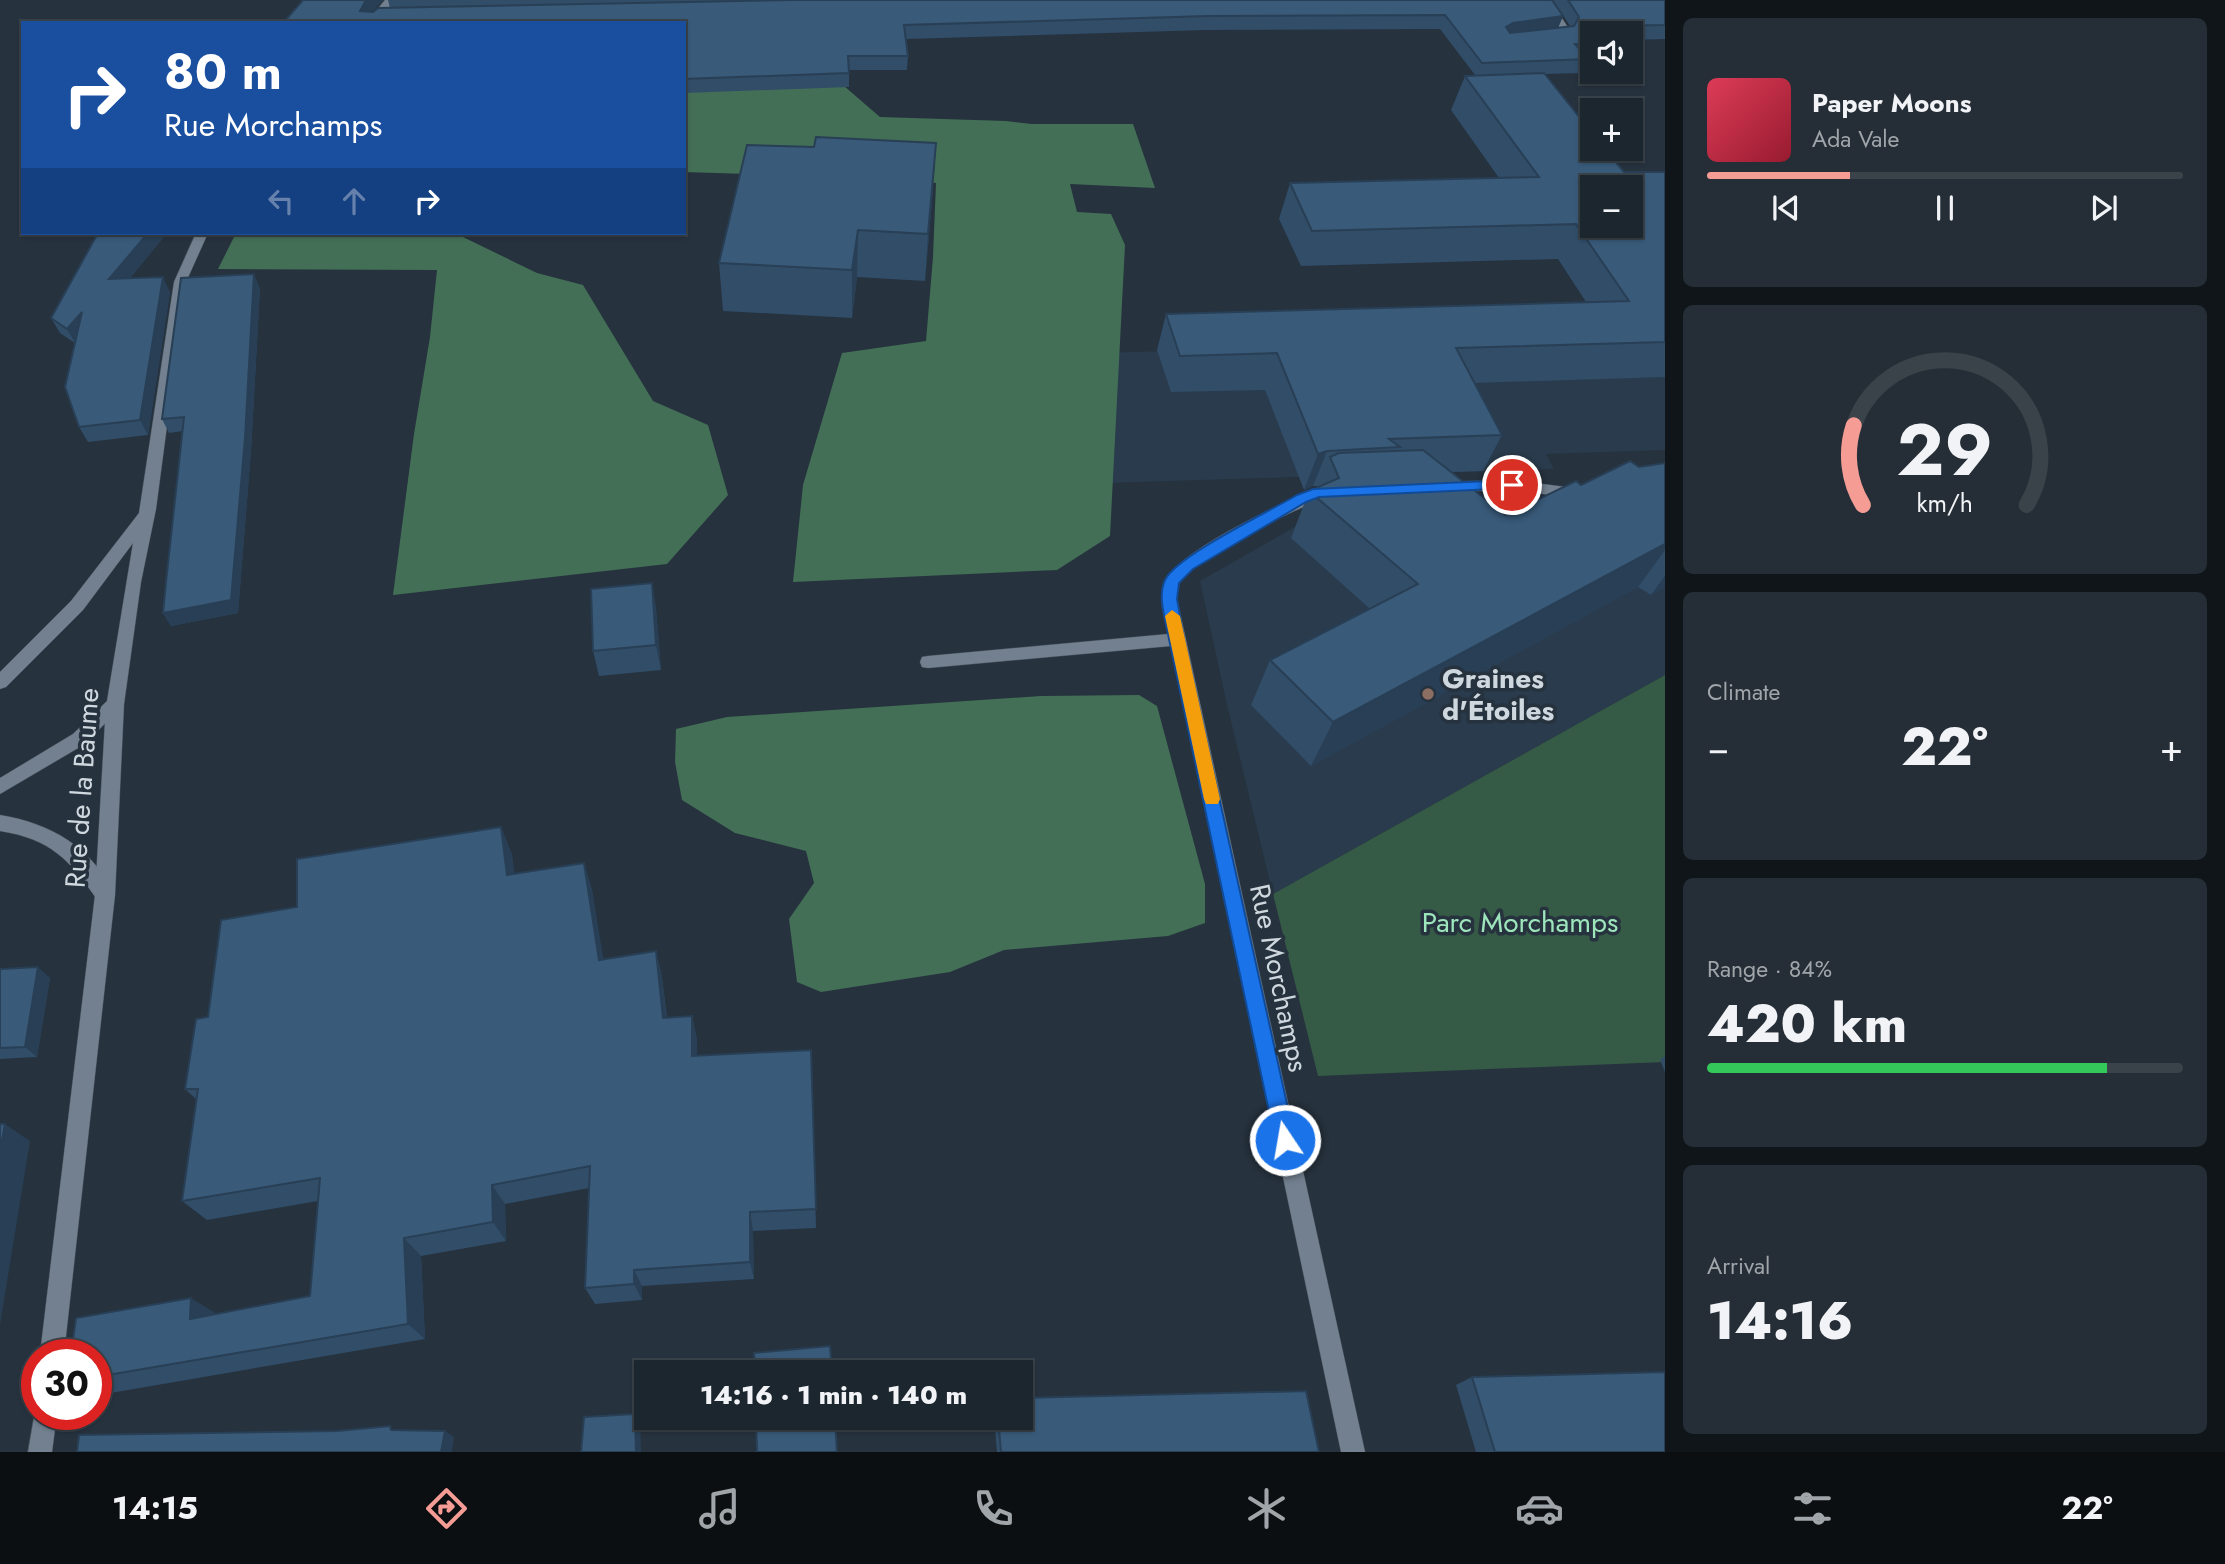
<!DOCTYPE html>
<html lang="en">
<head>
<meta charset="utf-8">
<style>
	:root { --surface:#1c262e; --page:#252e36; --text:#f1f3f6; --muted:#a0a5aa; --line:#3a434a; --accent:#f59c95 }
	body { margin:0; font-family:Jost,sans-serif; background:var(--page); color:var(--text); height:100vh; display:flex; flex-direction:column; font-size:26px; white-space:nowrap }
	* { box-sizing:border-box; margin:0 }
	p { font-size:23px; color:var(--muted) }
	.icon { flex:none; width:38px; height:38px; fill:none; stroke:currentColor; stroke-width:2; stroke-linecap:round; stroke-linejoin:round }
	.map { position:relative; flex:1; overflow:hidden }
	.drawer { display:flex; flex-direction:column; gap:18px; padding:18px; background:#0f1519; width:560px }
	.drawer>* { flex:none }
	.guide { position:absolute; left:21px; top:21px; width:665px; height:214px; border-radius:0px; box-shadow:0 2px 5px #0004,0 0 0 2px var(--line); background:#1a4fa0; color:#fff; overflow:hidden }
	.tools { position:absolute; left:1580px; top:21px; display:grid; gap:14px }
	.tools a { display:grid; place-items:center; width:63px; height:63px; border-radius:0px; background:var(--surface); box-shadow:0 2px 5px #0004,0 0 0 2px var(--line); font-size:35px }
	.speed { position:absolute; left:21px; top:1339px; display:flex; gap:14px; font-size:35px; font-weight:700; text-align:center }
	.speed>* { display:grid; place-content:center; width:91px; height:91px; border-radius:50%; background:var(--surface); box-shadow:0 2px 5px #0004,0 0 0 2px var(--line); line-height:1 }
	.speed .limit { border:10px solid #d22; background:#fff; color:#111 }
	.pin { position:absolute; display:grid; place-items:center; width:60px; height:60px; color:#fff; margin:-30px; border:4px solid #fff; border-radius:50%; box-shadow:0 2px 7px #0007 }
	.me { position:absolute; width:77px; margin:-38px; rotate:348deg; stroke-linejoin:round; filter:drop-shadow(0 0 5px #0008) }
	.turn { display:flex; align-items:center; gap:24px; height:147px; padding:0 28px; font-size:32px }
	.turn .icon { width:91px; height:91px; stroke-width:2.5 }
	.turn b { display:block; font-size:49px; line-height:60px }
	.lanes { display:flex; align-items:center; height:66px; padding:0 28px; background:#0003; justify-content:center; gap:35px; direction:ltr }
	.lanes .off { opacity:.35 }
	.big { font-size:52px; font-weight:800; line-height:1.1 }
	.drawer .widget { flex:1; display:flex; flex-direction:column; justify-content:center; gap:10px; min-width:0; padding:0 24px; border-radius:10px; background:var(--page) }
	.drawer .dial { align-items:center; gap:0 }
	.dial svg { height:182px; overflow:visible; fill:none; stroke:var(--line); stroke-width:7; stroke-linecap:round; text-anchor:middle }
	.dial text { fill:var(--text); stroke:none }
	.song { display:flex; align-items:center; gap:21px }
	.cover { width:84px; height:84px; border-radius:10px; background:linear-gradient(135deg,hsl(350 70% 55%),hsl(350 70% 35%)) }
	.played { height:7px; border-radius:4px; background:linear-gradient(90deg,var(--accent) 30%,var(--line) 30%) }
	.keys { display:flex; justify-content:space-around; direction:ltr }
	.heat { display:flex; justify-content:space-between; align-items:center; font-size:38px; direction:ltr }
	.charge { height:10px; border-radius:5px; background:linear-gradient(90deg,#34c759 84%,var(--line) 0) }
	.trip { position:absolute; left:634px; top:1360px; width:399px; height:70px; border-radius:0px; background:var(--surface); box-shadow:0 2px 5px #0004,0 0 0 2px var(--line); font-weight:800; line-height:70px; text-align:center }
	.menu { display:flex; height:112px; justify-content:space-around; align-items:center; background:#0b0f12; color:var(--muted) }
	.menu .icon { width:49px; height:49px }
	.menu .selected { color:var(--accent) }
	.menu b { font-size:32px; color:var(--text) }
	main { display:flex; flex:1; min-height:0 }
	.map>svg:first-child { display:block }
	.built { fill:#293b4c }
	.green { fill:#355a45 }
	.forest { fill:#436f56 }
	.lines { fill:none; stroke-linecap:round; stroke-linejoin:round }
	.service-casing { stroke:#444f59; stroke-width:1 }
	.minor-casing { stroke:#444f59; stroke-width:1 }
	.tertiary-casing { stroke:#444f59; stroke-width:1 }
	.service { fill:#72808f; fill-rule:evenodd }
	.minor { fill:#72808f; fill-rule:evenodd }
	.tertiary { fill:#72808f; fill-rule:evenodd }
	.wall { fill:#314d68 }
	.shaded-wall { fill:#283f55 }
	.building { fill:#395a79; stroke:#283f55; stroke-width:2; fill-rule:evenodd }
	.route { fill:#1a73e8; stroke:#114b97; stroke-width:2 }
	.slow { fill:#f59e0b }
	.education-dot { fill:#8d6e63; stroke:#26323e; stroke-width:2.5 }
	.labels { text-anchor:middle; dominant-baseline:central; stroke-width:7; stroke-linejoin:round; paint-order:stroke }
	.poi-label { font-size:28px; font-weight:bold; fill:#d0d8df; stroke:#26323e; text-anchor:start }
	.street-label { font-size:28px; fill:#d0d8df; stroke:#26323e }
	.park-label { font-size:28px; fill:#9de6bc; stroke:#26323e }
</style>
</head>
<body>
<main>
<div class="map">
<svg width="1665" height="1452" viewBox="0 0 1665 1452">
	<rect width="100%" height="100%" fill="#26323e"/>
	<g class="built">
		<path d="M1665,335V450L1546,454L1554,469L1299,477L1105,483L1072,354Z"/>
		<path d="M1665,507V675L1273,894L1227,705L1200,581L1307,520Z"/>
	</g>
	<path class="green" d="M1665,675V1062L1318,1076L1273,894Z"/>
	<g class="forest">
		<path d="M684,83L844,86L880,117L1006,121L1032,124H1133L1155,188L1070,184L1077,212L1111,214L1125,245L1110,536L1057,570L793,582L803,485L842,353L926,341L933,257L936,183L869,178L684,172Z"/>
		<path d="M236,233H464L463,237L537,273L583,285L653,401L708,425L728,495L667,564L393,595L414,434L430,337L437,270L218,269Z"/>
		<path d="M1139,695L1157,706L1205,884V923L1168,936L1004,950L950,972L821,992L797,982L789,919L814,883L806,851L735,833L682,800L675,762L676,729L727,717L1041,696Z"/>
	</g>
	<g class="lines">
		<g class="service-casing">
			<path id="service" d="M1540,0H1550L1571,32L1568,37L1546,38V34L1561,32Z"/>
		</g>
		<g class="minor-casing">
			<g id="minor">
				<path d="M1512,480L1581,489L1589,494L1581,499L1512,490L1445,492L1437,487L1445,482Z"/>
				<path d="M1330,486L1338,491L1335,495C1305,503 1195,557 1180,583C1177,587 1178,594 1177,599L1365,1452H1341L1171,646L928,668L922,667L920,662L922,657L928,656L1168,634C1165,617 1157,597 1165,581C1180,549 1295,495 1330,486Z"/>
				<path d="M115,697L121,699L124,704L115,895L64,1354H40L95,895L106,704L109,699Z"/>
				<path d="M36,1405L37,1414H57L52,1452H28Z"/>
			</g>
		</g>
		<g class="tertiary-casing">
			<g id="tertiary">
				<path d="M385,0H395L377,23H366Z"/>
				<path d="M196,233H208L186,282L156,509L141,582L124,704L85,744L0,794V778L73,734L107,701L133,543L83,610L6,687L0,689V672L71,601L139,513L174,282Z"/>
				<path d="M0,815C50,823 92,847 115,895L112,901L105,903L98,901C70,860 51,839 0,831Z"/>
			</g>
		</g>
		<use href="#service" class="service"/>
		<use href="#minor" class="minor"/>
		<use href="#tertiary" class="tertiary"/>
	</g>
	<g class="wall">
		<path d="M303,0H383L372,12L390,8L388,0H1552L1563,16L1558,28L1570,26L1553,0H1665V39L1631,40V33H1592V58H1586L1588,59L1581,73L1545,74L1624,172H1665V377L1474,383L1502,435L1483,471L1452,472L1506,515L1581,485L1639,467L1665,463V587L1651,595L1638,587L1311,766L1251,705L1270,660L1370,609L1291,538L1309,491L1317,488L1318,486H1313L1304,490L1265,390L1171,392L1157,350L1166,314L1586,302L1558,259L1301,266L1279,219L1290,183L1499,178L1451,110L1465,76L1475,75L1440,29L1205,30L906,39L908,56L907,70H849V87L684,93V23H283Z"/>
		<path d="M933,189L925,281L857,277L852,318L723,311L719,263Z"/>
		<path d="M167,233L130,278L170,292L148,435L88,442L79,427L75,343L60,333L51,318Z"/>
		<path d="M260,288L251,451L238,613L171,626L163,613L183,431L169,433L162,419Z"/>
		<path d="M652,583L656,609L661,670L599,676L593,651Z"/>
		<path d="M501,827L512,855L514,874L584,863L592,890L603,960L656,951L662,977L667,1018L692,1016L697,1040V1056L811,1050L816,1228L753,1231L754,1279L642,1286V1300L595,1304L585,1288L589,1188L505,1204L506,1241L421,1256L425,1339L99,1395L96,1394V1354L217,1314L310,1296L318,1201L207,1220L182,1201L197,1100L185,1089L208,1017L297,907Z"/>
		<path d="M0,969L50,978L37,1057L0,1059Z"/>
		<path d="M1665,1056V1072L1660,1060Z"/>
		<path d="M1472,1377L1665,1452H1476L1456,1385Z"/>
		<path d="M994,1418H1020L1319,1452H997Z"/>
	</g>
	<g class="shaded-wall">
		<path d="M366,0H383L370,14L360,11Z"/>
		<path d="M1563,16L1557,30L1508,36L1506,27L1513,23Z"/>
		<path d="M936,143L933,189L925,281L928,234Z"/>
		<path d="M858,230L857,277L852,318V270Z"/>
		<path d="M148,233H167L117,294L109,279Z"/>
		<path d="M254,274L260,288L251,451L238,613L171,626L163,613Z"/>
		<path d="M163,277L170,292L148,435L140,420Z"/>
		<path d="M82,312L76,344L67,329Z"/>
		<path d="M1327,451L1313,486L1304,490L1318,454Z"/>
		<path d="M1665,544V550L1638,587L1311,766L1333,722Z"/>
		<path d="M1665,576V587L1651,595Z"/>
		<path d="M652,583L656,609L661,670L656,645Z"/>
		<path d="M501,827L512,855L518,902L507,875Z"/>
		<path d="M584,863L592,890L608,986L599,960Z"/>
		<path d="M656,951L662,977L669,1042L663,1018Z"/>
		<path d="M38,967L50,978L37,1057L25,1047Z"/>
		<path d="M692,1016L697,1040L698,1079L692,1056Z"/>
		<path d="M5,1124L30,1141L0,1325V1151Z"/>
		<path d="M492,1185L505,1204L506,1241L493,1222Z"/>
		<path d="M750,1212L753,1231L754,1279L750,1262Z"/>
		<path d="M404,1238L421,1256L425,1339L408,1324Z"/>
		<path d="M634,1270L642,1286V1300L634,1284Z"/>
		<path d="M191,1298L217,1314L216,1335L190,1319Z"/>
		<path d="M635,1414L640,1420L641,1452H636Z"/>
		<path d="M445,1431L454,1437L452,1452H441Z"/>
	</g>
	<g class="building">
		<path d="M303,0H366L360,11L373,12L378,8L793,0H1552L1563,16L1513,23L1506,27L1510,33L1574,26L1579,17L1568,0H1665V25L1591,26L1596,33H1592V44H1575L1588,59L1482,63L1445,15L1208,16L904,25L908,56H848L849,73L684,79V23H542V20L436,23H283Z"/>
		<path d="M1544,73L1592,133V149H1605L1624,172H1665V342L1456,348L1502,435L1389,439L1400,447L1327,451L1318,454L1277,353L1180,356L1166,314L1629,301L1576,224L1312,231L1290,183L1539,177L1465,76ZM1592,187H1631V226H1592Z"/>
		<path d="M816,137L936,143L928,234L858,230L852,270L719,263L747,145L814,147Z"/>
		<path d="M98,233H148L109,279L163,277L140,420L79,427L65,387L82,312L67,329L51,318Z"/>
		<path d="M254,274L245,438L231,600L163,613L166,582L184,417L162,419L181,278Z"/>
		<path d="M1423,450L1506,515L1576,481L1581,485L1630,461L1639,467L1665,463V544L1333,722L1270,660L1418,584L1309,491L1339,478L1330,457L1339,453Z"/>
		<path d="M652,583L656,645L593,651L591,589Z"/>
		<path d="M501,827L507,875L584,863L599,960L656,951L663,1018L692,1016V1056L811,1050L816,1209L750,1212V1262L634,1270V1284L585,1288L590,1166L492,1185L493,1222L404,1238L408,1324L96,1377V1354H71L76,1318L191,1298L190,1319L310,1296L320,1178L182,1201L198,1089H185L196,1019L208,1017L221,920L297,907V859Z"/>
		<path d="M38,967L25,1047L0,1048V969Z"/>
		<path d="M0,1124H5L0,1151Z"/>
		<path d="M830,1346L832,1372H755L754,1353Z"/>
		<path d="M1665,1372V1452H1495L1472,1377Z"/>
		<path d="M1306,1391L1319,1452H1001L998,1418H1020V1398Z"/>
		<path d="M635,1414L636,1452H581L584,1417Z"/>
		<path d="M756,1418H835L837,1452H755H757Z"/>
		<path d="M390,1426L391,1430L445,1431L441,1452H77L79,1435L337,1431Z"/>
	</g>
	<path class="route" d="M1512,480L1517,481V488L1319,497L1306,502L1193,569L1179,583L1177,599L1184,639L1295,1140L1292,1147L1285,1150L1278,1147L1275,1140L1169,639C1166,621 1157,597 1165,580C1176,556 1270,511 1297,495L1313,489Z"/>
	<path class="slow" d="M1172,610L1180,616L1220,799L1218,804H1206L1204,799L1165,616Z"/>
	<circle class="education-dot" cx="1428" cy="694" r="7"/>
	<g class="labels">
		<g class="poi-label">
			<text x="1442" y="678">Graines<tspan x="1442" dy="32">d'Étoiles</tspan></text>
		</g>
		<g class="street-label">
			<text transform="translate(82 788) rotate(-86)">Rue de la Baume</text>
			<text transform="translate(1279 978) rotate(78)">Rue Morchamps</text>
		</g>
		<g class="park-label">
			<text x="1520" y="922">Parc Morchamps</text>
		</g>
	</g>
</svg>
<div class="tools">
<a><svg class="icon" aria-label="sound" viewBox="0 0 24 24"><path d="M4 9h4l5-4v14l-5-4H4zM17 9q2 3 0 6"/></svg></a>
<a>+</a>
<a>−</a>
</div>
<div class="speed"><div class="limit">30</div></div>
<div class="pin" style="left:1512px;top:485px;background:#d93025"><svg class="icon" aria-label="arrive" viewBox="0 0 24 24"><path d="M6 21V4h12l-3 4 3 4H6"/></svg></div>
<svg class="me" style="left:1285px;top:1140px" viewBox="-20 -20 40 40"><circle r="17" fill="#1a73e8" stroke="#fff" stroke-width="3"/><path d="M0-11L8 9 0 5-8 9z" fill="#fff"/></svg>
<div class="trip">14:16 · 1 min · 140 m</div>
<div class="guide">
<div class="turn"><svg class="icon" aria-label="right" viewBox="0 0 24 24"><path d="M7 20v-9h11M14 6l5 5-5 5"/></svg><div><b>80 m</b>Rue Morchamps</div></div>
<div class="lanes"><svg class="icon off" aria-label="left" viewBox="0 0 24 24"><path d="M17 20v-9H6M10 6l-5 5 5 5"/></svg><svg class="icon off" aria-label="ahead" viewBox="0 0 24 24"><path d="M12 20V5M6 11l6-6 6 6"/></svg><svg class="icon" aria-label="right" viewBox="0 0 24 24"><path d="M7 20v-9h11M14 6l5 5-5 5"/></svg></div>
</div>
</div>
<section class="drawer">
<div class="widget">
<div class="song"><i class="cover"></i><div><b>Paper Moons</b><p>Ada Vale</p></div></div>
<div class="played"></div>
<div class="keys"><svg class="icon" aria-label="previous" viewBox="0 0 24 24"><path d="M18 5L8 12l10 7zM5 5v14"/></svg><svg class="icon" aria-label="pause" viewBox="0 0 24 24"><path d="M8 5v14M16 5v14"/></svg><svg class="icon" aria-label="next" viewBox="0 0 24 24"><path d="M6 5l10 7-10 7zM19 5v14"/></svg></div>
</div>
<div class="widget dial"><svg viewBox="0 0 100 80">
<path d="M14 69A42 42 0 1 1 86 69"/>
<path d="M14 69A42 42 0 0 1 10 34" stroke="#f59c95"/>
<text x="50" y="56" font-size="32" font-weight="700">29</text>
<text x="50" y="72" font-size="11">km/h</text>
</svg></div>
<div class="widget"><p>Climate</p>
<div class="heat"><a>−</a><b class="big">22°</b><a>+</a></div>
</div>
<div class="widget"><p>Range · 84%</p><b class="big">420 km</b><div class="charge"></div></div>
<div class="widget"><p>Arrival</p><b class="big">14:16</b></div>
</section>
</main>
<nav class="menu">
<b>14:15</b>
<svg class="icon selected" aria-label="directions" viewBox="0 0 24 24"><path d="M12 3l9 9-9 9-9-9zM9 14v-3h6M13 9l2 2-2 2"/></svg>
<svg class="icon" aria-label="music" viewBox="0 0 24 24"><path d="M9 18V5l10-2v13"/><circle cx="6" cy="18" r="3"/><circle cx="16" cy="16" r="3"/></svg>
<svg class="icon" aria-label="phone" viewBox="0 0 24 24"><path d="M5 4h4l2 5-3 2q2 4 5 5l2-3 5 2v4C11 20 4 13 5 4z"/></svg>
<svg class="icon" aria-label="climate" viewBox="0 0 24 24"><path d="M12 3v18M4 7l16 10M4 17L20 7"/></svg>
<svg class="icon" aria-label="car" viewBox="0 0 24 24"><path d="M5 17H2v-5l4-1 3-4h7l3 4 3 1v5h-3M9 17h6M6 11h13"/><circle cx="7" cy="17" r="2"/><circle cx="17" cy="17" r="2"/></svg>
<svg class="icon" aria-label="filters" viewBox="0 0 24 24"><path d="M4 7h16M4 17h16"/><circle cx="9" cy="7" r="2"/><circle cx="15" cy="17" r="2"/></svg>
<b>22°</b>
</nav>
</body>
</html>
